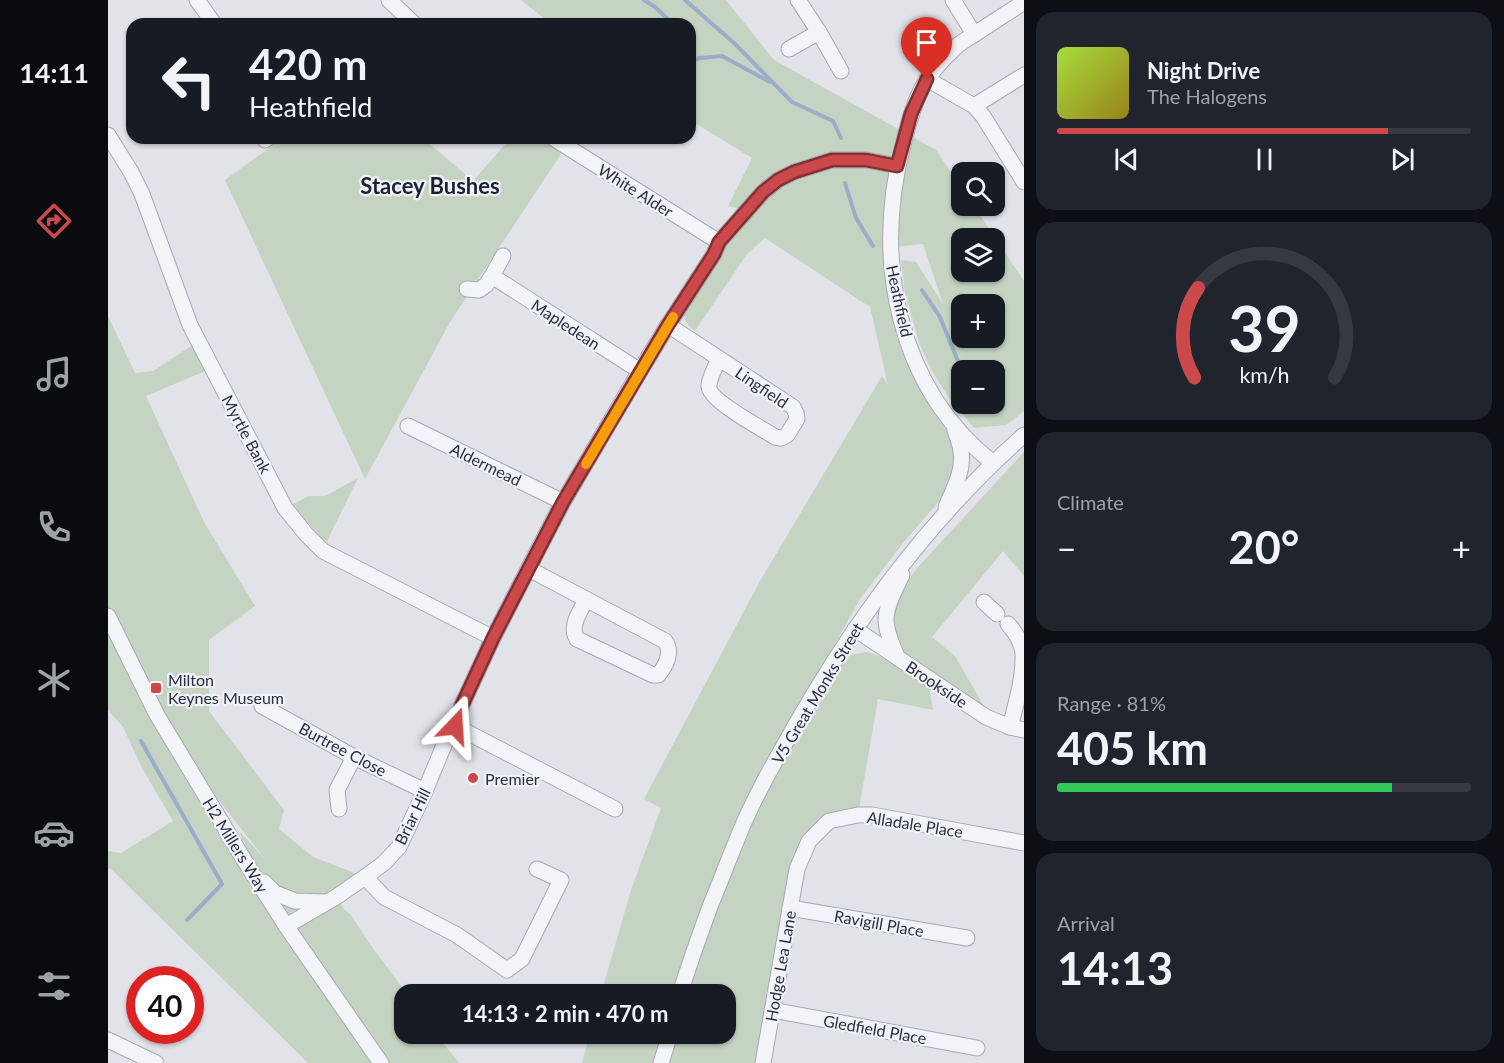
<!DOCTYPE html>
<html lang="en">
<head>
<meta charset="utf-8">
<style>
	:root { --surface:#171b24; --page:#20242c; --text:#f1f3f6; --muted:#9ea1a6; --line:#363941; --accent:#cb494a }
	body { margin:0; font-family:Lato,sans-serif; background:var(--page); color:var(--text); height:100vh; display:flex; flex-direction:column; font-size:22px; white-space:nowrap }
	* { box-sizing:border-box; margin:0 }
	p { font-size:20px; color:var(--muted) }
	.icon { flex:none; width:33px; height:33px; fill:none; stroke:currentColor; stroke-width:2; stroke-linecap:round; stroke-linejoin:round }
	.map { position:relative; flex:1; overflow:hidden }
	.details { display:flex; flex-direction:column; gap:12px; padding:12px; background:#0d0f14; width:480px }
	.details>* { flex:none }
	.top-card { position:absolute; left:18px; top:18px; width:570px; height:126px; border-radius:18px; box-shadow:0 2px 4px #0004; background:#171b24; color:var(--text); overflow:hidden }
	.tools { position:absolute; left:843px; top:162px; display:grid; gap:12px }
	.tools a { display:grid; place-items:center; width:54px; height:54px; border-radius:12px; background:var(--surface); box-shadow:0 2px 4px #0004; font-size:30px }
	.speed { position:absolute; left:18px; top:966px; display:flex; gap:12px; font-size:30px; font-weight:700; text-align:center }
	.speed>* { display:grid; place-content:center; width:78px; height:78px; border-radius:50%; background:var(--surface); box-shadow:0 2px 4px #0004; line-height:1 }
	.speed .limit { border:9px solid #d22; background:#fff; color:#111 }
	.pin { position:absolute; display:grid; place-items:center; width:51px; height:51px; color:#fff; margin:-62px -26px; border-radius:50% 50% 50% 0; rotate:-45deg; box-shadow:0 0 6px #0007 }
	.pin .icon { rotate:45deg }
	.me { position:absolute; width:66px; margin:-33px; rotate:20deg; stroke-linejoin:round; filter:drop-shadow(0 0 4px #0008) }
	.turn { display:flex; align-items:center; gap:21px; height:126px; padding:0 24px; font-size:27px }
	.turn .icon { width:78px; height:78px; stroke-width:2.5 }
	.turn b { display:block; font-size:42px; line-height:51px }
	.big { font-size:45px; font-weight:700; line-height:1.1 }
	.details .tile { flex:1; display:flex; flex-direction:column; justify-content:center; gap:9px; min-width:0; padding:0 21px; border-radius:18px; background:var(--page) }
	.details .dial { align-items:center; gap:0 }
	.dial svg { height:156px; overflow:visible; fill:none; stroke:var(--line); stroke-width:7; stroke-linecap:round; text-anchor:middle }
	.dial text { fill:var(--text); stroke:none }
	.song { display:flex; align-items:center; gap:18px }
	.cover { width:72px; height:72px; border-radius:9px; background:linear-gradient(135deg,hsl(80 70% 55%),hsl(50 70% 35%)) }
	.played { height:6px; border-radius:3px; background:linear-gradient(90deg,var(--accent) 80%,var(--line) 80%) }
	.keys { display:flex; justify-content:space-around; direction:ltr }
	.heat { display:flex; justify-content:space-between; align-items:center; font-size:33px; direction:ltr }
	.charge { height:9px; border-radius:4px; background:linear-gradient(90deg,#34c759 81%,var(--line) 0) }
	.trip { position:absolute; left:286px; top:984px; width:342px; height:60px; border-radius:18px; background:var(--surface); box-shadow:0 2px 4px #0004; font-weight:700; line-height:60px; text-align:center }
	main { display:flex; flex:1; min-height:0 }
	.menu { display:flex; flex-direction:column; width:108px; justify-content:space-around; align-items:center; background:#090b0e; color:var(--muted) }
	.menu .icon { width:42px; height:42px }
	.menu .selected { color:var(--accent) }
	.menu b { font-size:27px; color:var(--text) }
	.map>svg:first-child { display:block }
	.green { fill:#c4d3c2; fill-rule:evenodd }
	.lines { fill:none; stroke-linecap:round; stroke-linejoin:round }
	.stream { stroke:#9dacc8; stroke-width:4 }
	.minor-casing { stroke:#a6a9b3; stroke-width:17 }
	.minor { stroke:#f3f4f7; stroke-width:15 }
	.route-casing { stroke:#842f30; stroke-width:15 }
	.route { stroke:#cb494a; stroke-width:10 }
	.slow { stroke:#f59e0b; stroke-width:10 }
	.poi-dot { fill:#cb494a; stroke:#f0f2f7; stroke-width:2 }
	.labels { text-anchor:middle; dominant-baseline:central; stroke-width:4.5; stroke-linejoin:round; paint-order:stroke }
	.street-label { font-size:16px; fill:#292f40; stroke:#f0f2f7 }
	.poi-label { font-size:16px; fill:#292f40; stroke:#f0f2f7; text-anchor:start }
	.district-label { font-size:22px; font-weight:bold; fill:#1c2031; stroke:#f0f2f7 }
</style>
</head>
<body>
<main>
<nav class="menu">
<b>14:11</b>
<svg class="icon selected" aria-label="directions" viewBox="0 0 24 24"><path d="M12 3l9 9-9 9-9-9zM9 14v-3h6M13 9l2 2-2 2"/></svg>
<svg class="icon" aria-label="music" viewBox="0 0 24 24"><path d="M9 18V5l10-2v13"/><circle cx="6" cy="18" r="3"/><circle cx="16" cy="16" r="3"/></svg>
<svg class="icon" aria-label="phone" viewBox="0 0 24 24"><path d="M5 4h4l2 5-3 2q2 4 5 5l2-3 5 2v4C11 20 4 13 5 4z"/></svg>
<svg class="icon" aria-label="climate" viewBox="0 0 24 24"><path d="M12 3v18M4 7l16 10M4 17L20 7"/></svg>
<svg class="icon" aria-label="car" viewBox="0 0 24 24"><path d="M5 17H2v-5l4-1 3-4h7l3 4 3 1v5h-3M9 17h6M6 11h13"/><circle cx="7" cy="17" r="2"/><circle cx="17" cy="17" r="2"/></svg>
<svg class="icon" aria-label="filters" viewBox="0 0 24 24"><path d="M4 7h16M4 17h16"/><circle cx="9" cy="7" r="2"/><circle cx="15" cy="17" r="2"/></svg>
</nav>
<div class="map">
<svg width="916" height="1063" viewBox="0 0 916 1063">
	<rect width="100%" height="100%" fill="#e1e3e9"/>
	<g class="green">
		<path d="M413,0H618L666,60L828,150L853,187L854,206H866L916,281V411L898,425L866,428L841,398L824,371L812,345L797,294L793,260L808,262L835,304L815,244L793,246L782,255L787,294L853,453L839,492L795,543L752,599L727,644L734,648L718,675L742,655L759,652L771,656L821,687L825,710L770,699L750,815L721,821L701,841L655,1063H474L482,1034H618V994H493L523,890L553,808L536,799L652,581L774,376L780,385L762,307L657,238L639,254L587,331C579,324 575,322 576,310L621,241L644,211L620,206L644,158L582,120V24H443ZM854,238H886V272H854ZM854,304H886V338H854ZM854,370H886V404H854Z"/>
		<path d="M175,138H315L365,181L401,140V138H436L455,151L342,322L257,479L117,180Z"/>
		<path d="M0,316L27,373L45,371L88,343L102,369L38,396L96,522L147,606L101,640V711L176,810L171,829L205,857L257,877L228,897L236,909L243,915L262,944L299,994H297V1034H328L351,1063H200L2,868L0,869V851L13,853L65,821L34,768L15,727L0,710ZM55,723L113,803L157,859L130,830L175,919Z"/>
		<path d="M916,452V576L895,551L824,637L847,656L877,708L795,653L784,628L789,594L811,566Z"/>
		<path d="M250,478L219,541L212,537L185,504L201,496H217Z"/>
	</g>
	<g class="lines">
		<g class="stream">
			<path d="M536,0L547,7L565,24"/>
			<path d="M577,0L626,43L684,102L725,121L733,138"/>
			<path d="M582,61L592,58L614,56L662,82"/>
			<path d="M737,183L748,218L765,246"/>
			<path d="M814,290L832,317L854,371"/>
			<path d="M33,741L114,884L79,920"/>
		</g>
		<g class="minor-casing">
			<g id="minor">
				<path d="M89,0L106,24"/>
				<path d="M281,0L306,24"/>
				<path d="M690,0L711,32L733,71"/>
				<path d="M845,0L866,34"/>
				<path d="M681,49L711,32"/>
				<path d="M819,79L866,106L875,116L916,182"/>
				<path d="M866,106L916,75"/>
				<path d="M0,135L23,172L34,194L82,325L177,508L198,534L215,551L385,638"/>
				<path d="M445,138L611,242"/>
				<path d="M157,140L160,138"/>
				<path d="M384,276L395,256"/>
				<path d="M359,289L371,290L378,285L384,276L532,371"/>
				<path d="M560,325L685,407L688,413L689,419L679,435L673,438L667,437C655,429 600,400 601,386C601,379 608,365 611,359"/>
				<path d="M300,426L455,502"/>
				<path d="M885,463C789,387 765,260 795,145C800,124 808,95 820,78C828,67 838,56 848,47C854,41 863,37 870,32C885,22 901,12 916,2"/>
				<path d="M838,507C845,490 856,471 853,453C853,445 849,437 847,430"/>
				<path d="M421,569L557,641C565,652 558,666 550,675H545L469,639C461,626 472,612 478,600"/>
				<path d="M876,602L889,614"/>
				<path d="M0,616L49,715L138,863L178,926L273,1063"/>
				<path d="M900,624C907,632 914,643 915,653C916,677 908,704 902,727"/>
				<path d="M747,629L878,717L902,727L916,730"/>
				<path d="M789,657C785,645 778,633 778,620C778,605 788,588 794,575"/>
				<path d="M154,706L246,757L317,791"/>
				<path d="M347,726L507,809"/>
				<path d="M231,809L229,790L246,757"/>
				<path d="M257,877L276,897L349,935L399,970L414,959L453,880L429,869"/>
				<path d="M156,882L167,893L187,901L219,902"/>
				<path d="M682,908L859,938"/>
				<path d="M178,926L228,897L257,877L276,863L291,847L317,791L339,738L347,726L354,705L385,638L432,546L455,502L532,371L560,325L606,254L611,242L655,192L670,180L686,172L724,160H758L790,166"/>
				<path d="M572,994C581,964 592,934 603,904C613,880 622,856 632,832C648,793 670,756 691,719C751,615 825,515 916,435"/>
				<path d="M664,1010L869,1048"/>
				<path d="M0,1040L48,1063"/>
				<path d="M553,1063L562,1034"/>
				<path d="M655,1063L689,869L701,841L721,821L750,815H764L916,843"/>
			</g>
		</g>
		<use href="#minor" class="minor"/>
	</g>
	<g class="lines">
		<g class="route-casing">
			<path id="route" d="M347,726L354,705L385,638L455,502L560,325L606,254L611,242L655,192L670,180L686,172L724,160H758L789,166L803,114L819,79"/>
		</g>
		<use href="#route" class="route"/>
		<path class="slow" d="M478,464L565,317"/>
	</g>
	<g class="poi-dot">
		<rect x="42" y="682" width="12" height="12" rx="3"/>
		<circle cx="365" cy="778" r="6"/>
	</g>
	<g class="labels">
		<g class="street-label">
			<text transform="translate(528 190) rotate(32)">White Alder</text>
			<text transform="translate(792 301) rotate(78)">Heathfield</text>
			<text transform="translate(458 324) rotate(33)">Mapledean</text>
			<text transform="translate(654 387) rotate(34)">Lingfield</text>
			<text transform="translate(139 434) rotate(62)">Myrtle Bank</text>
			<text transform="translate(378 464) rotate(26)">Aldermead</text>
			<text transform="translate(829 684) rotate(34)">Brookside</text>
			<text transform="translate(709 693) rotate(-59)">V5 Great Monks Street</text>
			<text transform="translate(235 749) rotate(28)">Burtree Close</text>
			<text transform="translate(304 816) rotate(-64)">Briar Hill</text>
			<text transform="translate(807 824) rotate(9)">Alladale Place</text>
			<text transform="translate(128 845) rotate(58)">H2 Millers Way</text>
			<text transform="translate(771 923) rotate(10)">Ravigill Place</text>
			<text transform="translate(672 966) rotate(-80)">Hodge Lea Lane</text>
			<text transform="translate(767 1029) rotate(10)">Gledfield Place</text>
		</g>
		<g class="poi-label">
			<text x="60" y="679">Milton<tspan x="60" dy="18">Keynes Museum</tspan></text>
			<text x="377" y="778">Premier</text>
		</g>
		<g class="district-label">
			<text x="322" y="185">Stacey Bushes</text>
		</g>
	</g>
</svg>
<div class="tools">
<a><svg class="icon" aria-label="search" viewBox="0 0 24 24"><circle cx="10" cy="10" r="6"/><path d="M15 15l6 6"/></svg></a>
<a><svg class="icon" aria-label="layers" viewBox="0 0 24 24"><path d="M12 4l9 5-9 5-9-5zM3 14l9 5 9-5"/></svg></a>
<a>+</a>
<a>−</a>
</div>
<div class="speed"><div class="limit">40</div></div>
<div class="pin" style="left:819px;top:79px;background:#d93025"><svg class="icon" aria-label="arrive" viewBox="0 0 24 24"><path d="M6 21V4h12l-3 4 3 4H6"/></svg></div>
<svg class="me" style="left:347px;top:726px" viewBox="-20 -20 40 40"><path d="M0-17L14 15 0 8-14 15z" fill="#cb494a" stroke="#fff" stroke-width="4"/></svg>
<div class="trip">14:13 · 2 min · 470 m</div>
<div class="top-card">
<div class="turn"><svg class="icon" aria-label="left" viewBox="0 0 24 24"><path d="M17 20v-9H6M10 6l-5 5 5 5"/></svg><div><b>420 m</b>Heathfield</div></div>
</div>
</div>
<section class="details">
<div class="tile">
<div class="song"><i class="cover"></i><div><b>Night Drive</b><p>The Halogens</p></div></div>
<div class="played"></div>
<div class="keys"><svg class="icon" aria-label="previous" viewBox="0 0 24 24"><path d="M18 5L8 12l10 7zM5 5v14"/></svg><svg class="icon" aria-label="pause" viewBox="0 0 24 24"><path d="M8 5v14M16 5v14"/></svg><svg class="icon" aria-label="next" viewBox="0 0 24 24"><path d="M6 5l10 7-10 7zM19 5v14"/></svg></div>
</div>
<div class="tile dial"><svg viewBox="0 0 100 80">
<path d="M14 69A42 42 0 1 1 86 69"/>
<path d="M14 69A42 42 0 0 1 16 23" stroke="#cb494a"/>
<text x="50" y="56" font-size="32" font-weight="700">39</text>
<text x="50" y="72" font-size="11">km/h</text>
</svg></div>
<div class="tile"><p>Climate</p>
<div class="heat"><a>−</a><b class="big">20°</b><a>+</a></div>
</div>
<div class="tile"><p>Range · 81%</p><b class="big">405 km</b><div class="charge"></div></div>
<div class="tile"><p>Arrival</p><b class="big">14:13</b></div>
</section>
</main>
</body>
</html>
